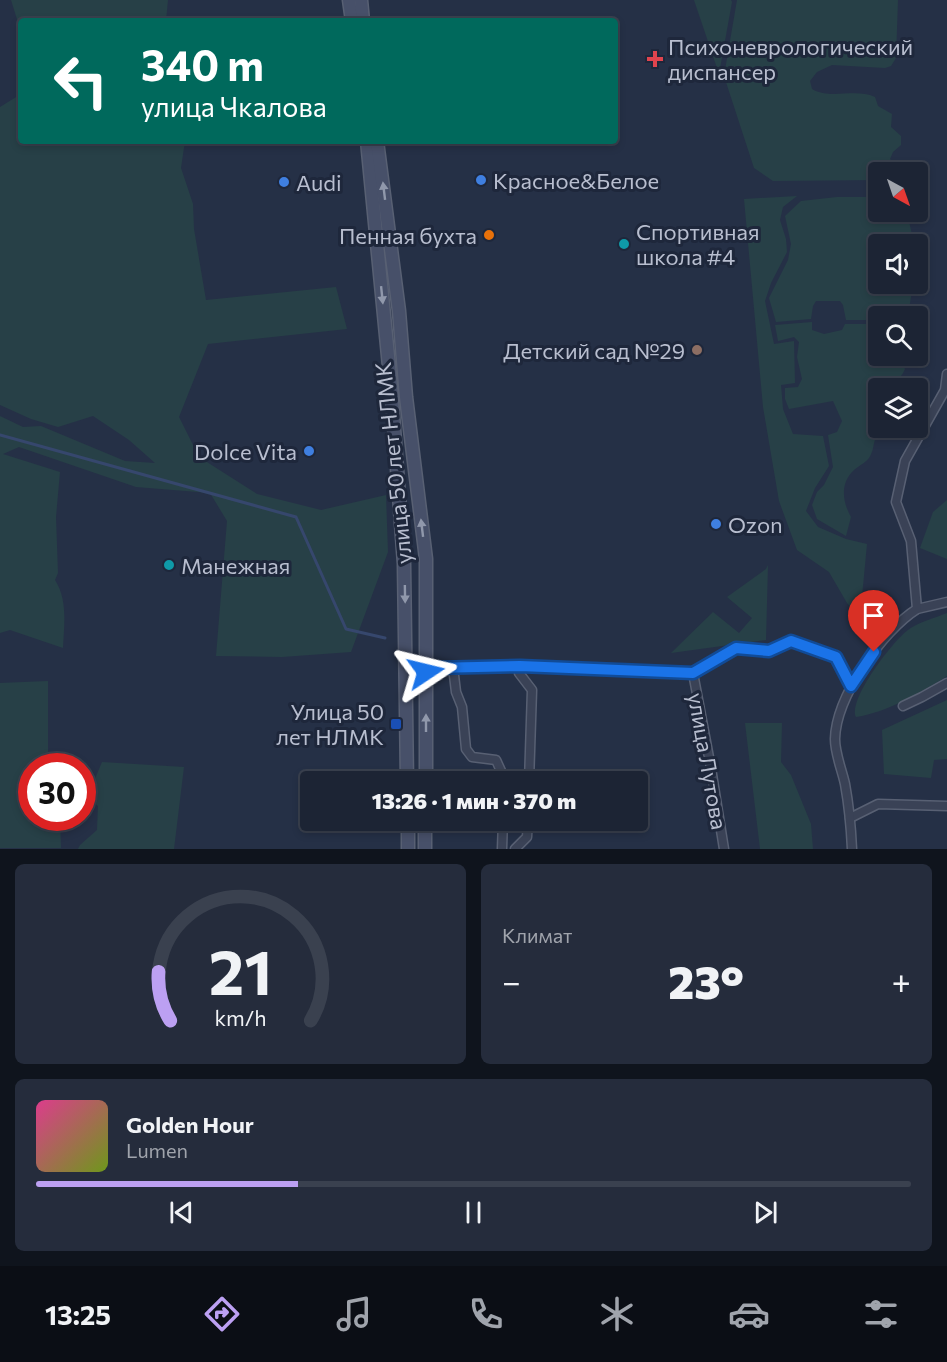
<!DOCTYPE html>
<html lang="ru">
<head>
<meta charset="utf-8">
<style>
	:root { --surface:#1c2434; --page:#252c3c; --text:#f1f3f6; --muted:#a0a4ac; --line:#3a414f; --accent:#bca0f2 }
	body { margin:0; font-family:Commissioner,sans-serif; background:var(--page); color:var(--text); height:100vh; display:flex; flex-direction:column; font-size:22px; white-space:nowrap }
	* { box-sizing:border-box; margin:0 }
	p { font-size:20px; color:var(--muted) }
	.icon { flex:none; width:33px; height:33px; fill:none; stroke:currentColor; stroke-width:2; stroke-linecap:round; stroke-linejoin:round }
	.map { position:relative; height:849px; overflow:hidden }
	.panel { display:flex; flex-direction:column; gap:15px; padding:15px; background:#0f141d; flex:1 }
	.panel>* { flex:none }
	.banner { position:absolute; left:18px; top:18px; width:600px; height:126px; border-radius:6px; box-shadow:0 3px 9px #0003,0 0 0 2px var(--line); background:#00695c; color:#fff; overflow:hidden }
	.needle { width:39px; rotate:140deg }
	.controls { position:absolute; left:868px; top:162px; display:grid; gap:12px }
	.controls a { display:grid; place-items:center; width:60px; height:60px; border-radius:6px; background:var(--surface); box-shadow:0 3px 9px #0003,0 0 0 2px var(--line); font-size:30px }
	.speed { position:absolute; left:18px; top:753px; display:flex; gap:12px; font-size:30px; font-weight:700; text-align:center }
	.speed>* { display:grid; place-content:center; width:78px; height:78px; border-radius:50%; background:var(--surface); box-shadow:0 3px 9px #0003,0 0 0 2px var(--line); line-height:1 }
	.speed .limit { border:9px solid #d22; background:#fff; color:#111 }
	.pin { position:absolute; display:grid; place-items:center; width:51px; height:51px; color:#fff; margin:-62px -26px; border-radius:50% 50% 50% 0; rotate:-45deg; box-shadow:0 0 6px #0007 }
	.pin .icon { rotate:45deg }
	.me { position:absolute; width:66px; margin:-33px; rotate:80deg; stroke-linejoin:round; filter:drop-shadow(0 0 4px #0008) }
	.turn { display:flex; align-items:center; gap:21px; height:126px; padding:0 24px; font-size:27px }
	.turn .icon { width:78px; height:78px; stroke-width:2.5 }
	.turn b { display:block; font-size:42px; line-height:51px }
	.big { font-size:45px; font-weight:800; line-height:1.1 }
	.panel .card { flex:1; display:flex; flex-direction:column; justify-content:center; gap:9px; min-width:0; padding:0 21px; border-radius:9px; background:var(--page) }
	.panel .dial { align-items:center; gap:0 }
	.dial svg { height:156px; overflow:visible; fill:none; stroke:var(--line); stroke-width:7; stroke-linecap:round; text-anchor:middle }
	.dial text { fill:var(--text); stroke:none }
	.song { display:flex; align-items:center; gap:18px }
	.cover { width:72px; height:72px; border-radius:9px; background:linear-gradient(135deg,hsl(330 70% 55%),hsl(80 70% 35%)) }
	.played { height:6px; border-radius:3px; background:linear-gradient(90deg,var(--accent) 30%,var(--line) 30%) }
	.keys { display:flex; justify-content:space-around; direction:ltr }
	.heat { display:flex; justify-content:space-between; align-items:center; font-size:33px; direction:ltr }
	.panel .tiles { flex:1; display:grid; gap:15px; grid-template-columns:1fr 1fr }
	.card:last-child { grid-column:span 2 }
	.trip { position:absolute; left:300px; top:771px; width:348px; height:60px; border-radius:6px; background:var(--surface); box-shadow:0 3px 9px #0003,0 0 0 2px var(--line); font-weight:800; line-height:60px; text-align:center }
	.dock { display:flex; height:96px; justify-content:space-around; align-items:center; background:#0b0e15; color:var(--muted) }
	.dock .icon { width:42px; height:42px }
	.dock .current { color:var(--accent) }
	.dock b { font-size:27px; color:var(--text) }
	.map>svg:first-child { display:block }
	.green { fill:#274047 }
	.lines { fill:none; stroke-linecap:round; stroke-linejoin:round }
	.stream { stroke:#36476d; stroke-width:3 }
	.street-casing { stroke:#586073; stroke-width:11 }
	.secondary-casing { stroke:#586073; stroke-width:15 }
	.street { stroke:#3a4256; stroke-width:8 }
	.secondary { stroke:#475069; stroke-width:12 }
	.oneway { fill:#9098ab }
	.route-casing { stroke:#114b97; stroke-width:15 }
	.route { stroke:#1a73e8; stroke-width:10 }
	.health-dot { fill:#e0444e; stroke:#1e273b; stroke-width:2 }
	.shop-dot { fill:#3f7fe0; stroke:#1e273b; stroke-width:2 }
	.food-dot { fill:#e8710a; stroke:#1e273b; stroke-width:2 }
	.culture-dot { fill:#0f9aa8; stroke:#1e273b; stroke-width:2 }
	.education-dot { fill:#8d6e63; stroke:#1e273b; stroke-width:2 }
	.transit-dot { fill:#1a4fb4; stroke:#1e273b; stroke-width:2 }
	.labels { text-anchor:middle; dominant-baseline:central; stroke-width:6; stroke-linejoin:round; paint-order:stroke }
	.poi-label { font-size:22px; fill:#b8becf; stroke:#1e273b; text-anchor:start }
	.street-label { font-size:22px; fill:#b8becf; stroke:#1e273b }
</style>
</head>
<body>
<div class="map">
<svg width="947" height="849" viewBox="0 0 947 849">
	<rect width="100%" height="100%" fill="#253046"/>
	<g class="green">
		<path d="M11,0H168L166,21H21V32Z"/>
		<path d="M694,0H731L732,2L719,74Z"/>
		<path d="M737,0H898L896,58L891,66L885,68L832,65L817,72L810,81L812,89C830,100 855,88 875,97L878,106L892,114L891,127L901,136V145L893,152L890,159L899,168L901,172H879V180L773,181L754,168L724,76Z"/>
		<path d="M21,94V141H185L181,168L193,204L194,229L206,300L336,287L347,329L208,344L179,417L199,457L257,494L321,510L386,495L388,552L351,652L282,657L216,656L227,521L210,493L136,487L19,447L3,454L60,472L56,517L58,573L55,580C68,600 64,625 63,648L10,630L0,633V416L23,427L41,426L125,461L155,463L129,440L93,416L58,427L31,419L0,405V107Z"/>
		<path d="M797,196L783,207L780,220L786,239L787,252L771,283L765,301L774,344L794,341L795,383L781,385L783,409L793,434L823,436L829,466L815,488L806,511L818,527L846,539L867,544L860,618L847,603L829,572L797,550L779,501L763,407L744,199Z"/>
		<path d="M837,197H879V212H907L914,244H879V284H913L908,316H879V320H846L843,305L840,301H816L813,306L811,319L776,322L769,298L788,260L791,244L785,216L801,201Z"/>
		<path d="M812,322V330L824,334L842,330L845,324H879V356H882L883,362L890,366L902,364L905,369C900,381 893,383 881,386L879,388V428H893L890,431C868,436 878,444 869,458C865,463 860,465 854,470C840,483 842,501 851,517L846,536L817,519L812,505L817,492L824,485L833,467L828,435L837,432L842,421L833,401L789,409L785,399V388L798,387L802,379L797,357L799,342L794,337L778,341L775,325Z"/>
		<path d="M947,500V559L920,548L933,512Z"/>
		<path d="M768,565L766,640L671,653L713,612L739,633L752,618L727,597L766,569Z"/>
		<path d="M947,613V676C920,693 888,712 856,717C848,699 893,641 908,630C918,622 935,618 947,613Z"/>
		<path d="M48,681V756L51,766H32V818H60L61,848H0V683Z"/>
		<path d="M947,700V759L934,760L931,778L884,774L882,730Z"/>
		<path d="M745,723H782L781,762L791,775L811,824L813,849H760Z"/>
		<path d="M102,762L184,767L174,849H78L80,845L97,830L98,806L87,798Z"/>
	</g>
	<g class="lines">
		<path class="stream" d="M0,435L296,517L346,629L385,638"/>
		<g class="street-casing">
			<g id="street">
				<path d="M917,609L947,602"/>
				<path d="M520,666L519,673L532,690L529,782"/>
				<path d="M453,667L456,692L462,707L466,749L472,757L496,760L506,782"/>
				<path d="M426,672L433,668L520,666L693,673L737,648L769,651L791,641L836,657L851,686"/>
				<path d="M693,673L711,768L724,849"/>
				<path d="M903,706L922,697L947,683"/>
				<path d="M850,818L878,804L947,806"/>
				<path d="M502,849L503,820"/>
				<path d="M515,849L527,837L528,820"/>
				<path d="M852,849C851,827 849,806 845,784C842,770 835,754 835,739C836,697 882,631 917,609L911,541L896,502L905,461L945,390L947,374"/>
			</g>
		</g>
		<g class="secondary-casing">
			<g id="secondary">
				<path d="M349,0L352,21"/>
				<path d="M361,0L363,21"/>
				<path d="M367,141L391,387L404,564L407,782"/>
				<path d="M377,141L399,311L406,397L426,559V782"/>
				<path d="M408,820V849"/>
				<path d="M425,849V820"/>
			</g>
		</g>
		<use href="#street" class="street"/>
		<use href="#secondary" class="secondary"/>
	</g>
	<defs><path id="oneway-solid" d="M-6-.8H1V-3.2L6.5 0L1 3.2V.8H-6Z" transform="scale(1.5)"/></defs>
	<g class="oneway">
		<use href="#oneway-solid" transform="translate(384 191) rotate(-97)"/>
		<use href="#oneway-solid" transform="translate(382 295) rotate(84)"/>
		<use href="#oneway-solid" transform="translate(422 528) rotate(-97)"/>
		<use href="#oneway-solid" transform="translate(405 594) rotate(89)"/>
		<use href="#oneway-solid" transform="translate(426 723) rotate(-90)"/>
	</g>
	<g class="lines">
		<g class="route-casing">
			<path id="route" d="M426,672L433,668L520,666L693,673L736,648L769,651L791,641L836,657L851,686L874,652"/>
		</g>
		<use href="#route" class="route"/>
	</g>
	<path class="health-dot" d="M652 50h6v6h6v6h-6v6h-6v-6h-6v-6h6z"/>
	<g class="shop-dot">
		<circle cx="481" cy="180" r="6"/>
		<circle cx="284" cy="182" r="6"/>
		<circle cx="309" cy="451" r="6"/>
		<circle cx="716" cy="524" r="6"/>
	</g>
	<circle class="food-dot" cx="489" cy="235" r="6"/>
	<g class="culture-dot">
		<circle cx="624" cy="244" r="6"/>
		<circle cx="169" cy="565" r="6"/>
	</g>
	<circle class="education-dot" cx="697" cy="350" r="6"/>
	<rect class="transit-dot" x="390" y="718" width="12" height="12" rx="3"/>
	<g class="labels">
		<g class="poi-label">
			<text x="668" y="46">Психоневрологический<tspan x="668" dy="25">диспансер</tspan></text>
			<text x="493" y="180">Красное&amp;Белое</text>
			<text x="296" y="182">Audi</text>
			<text x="636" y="231">Спортивная<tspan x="636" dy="25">школа #4</tspan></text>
			<text x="477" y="235" text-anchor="end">Пенная бухта</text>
			<text x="685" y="350" text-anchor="end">Детский сад №29</text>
			<text x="297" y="451" text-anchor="end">Dolce Vita</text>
			<text x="728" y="524">Ozon</text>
			<text x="181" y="565">Манежная</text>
			<text x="384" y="711" text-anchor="end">Улица 50<tspan x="384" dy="25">лет НЛМК</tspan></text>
		</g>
		<g class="street-label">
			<text transform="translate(393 463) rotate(-96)">улица 50 лет НЛМК</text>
			<text transform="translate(708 761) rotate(80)">улица Лутова</text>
		</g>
	</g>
</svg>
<div class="controls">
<a><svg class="needle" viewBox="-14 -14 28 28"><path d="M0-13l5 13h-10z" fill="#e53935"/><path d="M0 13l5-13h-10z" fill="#a0a4ac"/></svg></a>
<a><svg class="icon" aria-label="sound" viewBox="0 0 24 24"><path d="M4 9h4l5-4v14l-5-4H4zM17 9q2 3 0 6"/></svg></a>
<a><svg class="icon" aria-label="search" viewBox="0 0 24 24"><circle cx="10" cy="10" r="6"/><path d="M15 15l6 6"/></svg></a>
<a><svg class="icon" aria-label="layers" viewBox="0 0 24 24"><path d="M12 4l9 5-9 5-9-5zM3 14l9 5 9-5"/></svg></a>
</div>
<div class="speed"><div class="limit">30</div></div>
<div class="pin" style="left:874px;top:652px;background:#d93025"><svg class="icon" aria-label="arrive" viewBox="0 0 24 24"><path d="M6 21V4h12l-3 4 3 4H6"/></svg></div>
<svg class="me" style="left:426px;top:672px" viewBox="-20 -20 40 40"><path d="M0-17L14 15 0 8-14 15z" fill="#1a73e8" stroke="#fff" stroke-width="4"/></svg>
<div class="trip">13:26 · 1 мин · 370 m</div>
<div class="banner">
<div class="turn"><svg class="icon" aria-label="left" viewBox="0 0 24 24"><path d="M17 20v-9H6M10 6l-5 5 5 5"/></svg><div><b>340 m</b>улица Чкалова</div></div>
</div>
</div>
<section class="panel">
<div class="tiles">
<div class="card dial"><svg viewBox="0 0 100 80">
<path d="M14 69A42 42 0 1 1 86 69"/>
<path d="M14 69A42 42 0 0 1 8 44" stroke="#bca0f2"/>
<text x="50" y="56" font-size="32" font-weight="700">21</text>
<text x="50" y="72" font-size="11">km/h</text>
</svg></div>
<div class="card"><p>Климат</p>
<div class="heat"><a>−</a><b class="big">23°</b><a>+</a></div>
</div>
<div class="card">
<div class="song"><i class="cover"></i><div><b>Golden Hour</b><p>Lumen</p></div></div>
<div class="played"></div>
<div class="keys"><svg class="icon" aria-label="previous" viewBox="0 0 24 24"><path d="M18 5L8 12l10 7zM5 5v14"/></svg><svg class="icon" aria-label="pause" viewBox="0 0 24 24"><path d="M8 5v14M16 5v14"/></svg><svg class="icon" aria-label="next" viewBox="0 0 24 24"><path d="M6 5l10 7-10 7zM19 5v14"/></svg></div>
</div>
</div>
</section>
<nav class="dock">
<b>13:25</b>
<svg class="icon current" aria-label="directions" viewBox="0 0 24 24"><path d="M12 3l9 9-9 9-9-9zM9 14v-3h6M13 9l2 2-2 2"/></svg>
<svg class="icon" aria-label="music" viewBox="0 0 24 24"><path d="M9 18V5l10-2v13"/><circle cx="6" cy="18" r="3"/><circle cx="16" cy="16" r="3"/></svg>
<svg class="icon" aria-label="phone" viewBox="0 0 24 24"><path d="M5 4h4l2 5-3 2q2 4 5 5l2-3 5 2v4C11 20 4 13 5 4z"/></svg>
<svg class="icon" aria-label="climate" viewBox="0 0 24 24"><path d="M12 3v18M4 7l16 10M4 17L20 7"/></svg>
<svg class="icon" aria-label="car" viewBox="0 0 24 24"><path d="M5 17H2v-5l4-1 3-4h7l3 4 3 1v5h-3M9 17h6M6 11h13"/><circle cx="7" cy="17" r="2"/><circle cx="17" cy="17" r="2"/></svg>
<svg class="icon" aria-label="filters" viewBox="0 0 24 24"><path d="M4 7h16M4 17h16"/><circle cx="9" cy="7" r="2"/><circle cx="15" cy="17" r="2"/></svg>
</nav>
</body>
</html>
